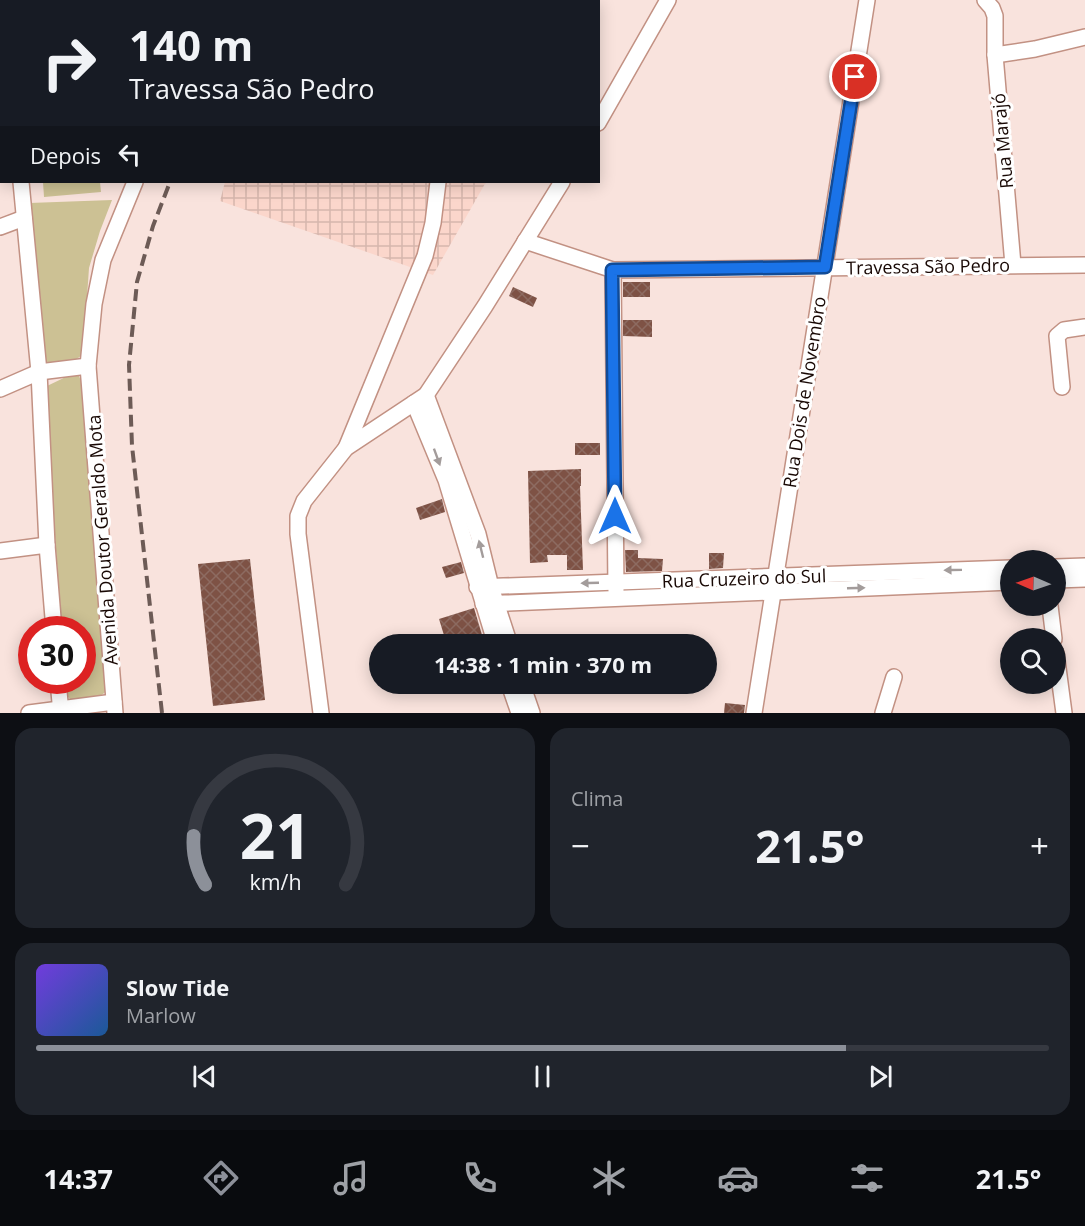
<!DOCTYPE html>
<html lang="pt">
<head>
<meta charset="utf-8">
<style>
	:root { --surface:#171b24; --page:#20242c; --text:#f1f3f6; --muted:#9ea1a6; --line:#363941; --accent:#8c9099 }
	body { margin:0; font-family:"Open Sans",sans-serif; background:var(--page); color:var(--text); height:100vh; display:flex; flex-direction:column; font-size:22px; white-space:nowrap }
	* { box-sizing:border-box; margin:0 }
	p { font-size:20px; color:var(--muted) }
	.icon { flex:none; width:33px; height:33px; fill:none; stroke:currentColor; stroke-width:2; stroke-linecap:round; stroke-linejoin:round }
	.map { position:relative; height:713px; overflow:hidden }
	.drawer { display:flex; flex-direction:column; gap:15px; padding:15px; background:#0d0f14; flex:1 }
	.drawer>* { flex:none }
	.hud { position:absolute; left:0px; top:0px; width:600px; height:183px; box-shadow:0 3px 15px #0003; background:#171b24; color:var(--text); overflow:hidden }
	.needle { width:39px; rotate:272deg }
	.fabs { position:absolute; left:1000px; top:550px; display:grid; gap:12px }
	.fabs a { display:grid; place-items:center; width:66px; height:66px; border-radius:50%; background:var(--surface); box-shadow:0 3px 15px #0003; font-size:30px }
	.speed { position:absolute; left:18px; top:616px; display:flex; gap:12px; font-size:30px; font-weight:700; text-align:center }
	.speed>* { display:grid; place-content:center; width:78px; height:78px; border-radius:50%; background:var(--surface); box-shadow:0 3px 15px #0003; line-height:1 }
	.speed .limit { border:9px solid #d22; background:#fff; color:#111 }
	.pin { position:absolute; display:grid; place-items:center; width:51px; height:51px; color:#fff; margin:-26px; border:3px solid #fff; border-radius:50%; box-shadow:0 2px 6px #0007 }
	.me { position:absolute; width:66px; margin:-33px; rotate:0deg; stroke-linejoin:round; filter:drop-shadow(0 0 4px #0008) }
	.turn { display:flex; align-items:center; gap:21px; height:126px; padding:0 30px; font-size:27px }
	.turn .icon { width:78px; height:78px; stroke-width:2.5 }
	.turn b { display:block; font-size:42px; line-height:51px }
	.then { display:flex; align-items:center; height:57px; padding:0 30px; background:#0003; gap:12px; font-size:22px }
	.big { font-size:45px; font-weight:700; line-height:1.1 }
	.drawer .tile { flex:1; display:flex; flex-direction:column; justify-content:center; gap:9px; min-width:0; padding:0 21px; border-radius:18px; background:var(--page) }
	.drawer .dial { align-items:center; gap:0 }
	.dial svg { height:156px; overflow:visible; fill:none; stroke:var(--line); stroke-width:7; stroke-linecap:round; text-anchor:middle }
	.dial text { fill:var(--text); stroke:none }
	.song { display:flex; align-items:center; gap:18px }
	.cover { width:72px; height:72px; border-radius:9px; background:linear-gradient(135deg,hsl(260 70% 55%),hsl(210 70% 35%)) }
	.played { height:6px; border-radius:3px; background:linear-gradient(90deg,var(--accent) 80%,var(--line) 80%) }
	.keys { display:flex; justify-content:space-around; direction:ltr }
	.heat { display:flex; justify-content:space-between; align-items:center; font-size:33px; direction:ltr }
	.drawer .tiles { flex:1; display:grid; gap:15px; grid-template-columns:1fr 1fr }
	.tile:last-child { grid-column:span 2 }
	.trip { position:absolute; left:369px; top:634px; width:348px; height:60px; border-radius:30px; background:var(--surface); box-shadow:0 3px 15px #0003; font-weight:700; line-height:60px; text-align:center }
	.menu { display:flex; height:96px; justify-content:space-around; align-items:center; background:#090b0e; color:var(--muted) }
	.menu .icon { width:42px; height:42px }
	.menu .on { color:var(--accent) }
	.menu b { font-size:27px; color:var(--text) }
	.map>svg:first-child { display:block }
	.industrial { fill:url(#industrial-grid) }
	.green { fill:#ccc194 }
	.building { fill:url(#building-cross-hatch) }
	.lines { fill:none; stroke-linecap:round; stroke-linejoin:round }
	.minor-casing { stroke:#c29183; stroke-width:18 }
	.minor { stroke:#fff; stroke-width:15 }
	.rail { stroke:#6d5b56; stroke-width:4; stroke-dasharray:12 6; stroke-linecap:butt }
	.oneway { fill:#a39c9b }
	.route-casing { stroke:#114b97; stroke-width:15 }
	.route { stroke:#1a73e8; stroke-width:10 }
	.labels { text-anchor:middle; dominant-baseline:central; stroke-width:6; stroke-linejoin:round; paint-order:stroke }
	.street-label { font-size:18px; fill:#180804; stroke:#fff }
</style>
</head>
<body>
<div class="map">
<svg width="1085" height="713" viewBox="0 0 1085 713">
	<defs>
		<pattern id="industrial-grid" width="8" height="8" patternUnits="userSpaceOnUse" patternTransform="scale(1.5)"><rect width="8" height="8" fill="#fbd6cb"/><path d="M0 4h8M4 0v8" fill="none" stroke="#d6b6ad"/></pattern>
		<pattern id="building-cross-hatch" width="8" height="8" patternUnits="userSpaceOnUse" patternTransform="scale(1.5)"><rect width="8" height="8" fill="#7e5245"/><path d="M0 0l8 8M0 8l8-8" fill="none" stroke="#8d6b61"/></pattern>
	</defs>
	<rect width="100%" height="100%" fill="#f9e3dd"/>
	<g class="industrial">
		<path d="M276,0H557L276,1Z"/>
		<path d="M225,182H486L433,275L220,201Z"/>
	</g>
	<g class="green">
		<path d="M43,182H100L101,192L44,197Z"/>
		<path d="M112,200L100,231L89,268L83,354L72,363L47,367L42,363L29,203Z"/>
		<path d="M72,374H78L81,381L109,687C102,700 86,699 72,701L67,696L66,681H82V630H62L44,390L47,386Z"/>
	</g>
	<g class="building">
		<rect x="623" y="282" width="27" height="15"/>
		<path d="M513,287L537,298L533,307L509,296Z"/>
		<path d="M623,320H652V337L623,336Z"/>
		<rect x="575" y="443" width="25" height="12"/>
		<path d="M581,469V486H580L583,570H567V555H547L548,562L530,563L528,471Z"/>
		<path d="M442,499L445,512L420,520L416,508Z"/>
		<path d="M625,550H638V558L663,559L662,571L626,572Z"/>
		<path d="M709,553H724L723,568L709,569Z"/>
		<path d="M250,559L265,700L213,706L198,564Z"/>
		<path d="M461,562L464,573L446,578L442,567Z"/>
		<path d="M474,608L485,645H447L439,619Z"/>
		<path d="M725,703L745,705L744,713H724Z"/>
	</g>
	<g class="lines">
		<g class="minor-casing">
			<g id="minor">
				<path d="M985,0L992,8L995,16V55L1013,265"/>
				<path d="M9,2L10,0"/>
				<path d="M223,2V0"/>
				<path d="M0,8L2,9"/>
				<path d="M995,55L1035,49L1085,37"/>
				<path d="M598,123L668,0"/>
				<path d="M21,182L39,372L47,545L54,630"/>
				<path d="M0,227L24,218"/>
				<path d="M525,241L613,270L1085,265"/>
				<path d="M613,270L616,591"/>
				<path d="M1062,387L1057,336L1064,330L1085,327"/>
				<path d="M0,389L39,372L88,366"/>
				<path d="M426,395L478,534L491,587L510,645"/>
				<path d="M414,403L446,480L496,645"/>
				<path d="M346,448L425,256L433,223L438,182"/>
				<path d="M0,551L47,545"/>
				<path d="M1056,567L1085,566"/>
				<path d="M1056,580L1085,579"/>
				<path d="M477,587L1011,568"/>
				<path d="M483,604L1011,582"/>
				<path d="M1050,606L1054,639"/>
				<path d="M1056,653L1064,713"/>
				<path d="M58,681L61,713"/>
				<path d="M509,684L519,713"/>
				<path d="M522,684L532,713"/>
				<path d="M29,713L114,702"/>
				<path d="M115,713L88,366L94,304L103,260L135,182"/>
				<path d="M321,713L298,534V516L304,501L346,448L426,395L485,306L562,182"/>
				<path d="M754,713L867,0"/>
				<path d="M883,713L894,677"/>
			</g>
		</g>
		<use href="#minor" class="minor"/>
		<g class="rail">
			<path d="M253,2L254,0"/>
			<path d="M162,713L132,446L129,365L137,282L153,226L170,182"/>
		</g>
	</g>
	<defs><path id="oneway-solid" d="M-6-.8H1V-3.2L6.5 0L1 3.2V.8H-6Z" transform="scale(1.5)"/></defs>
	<g class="oneway">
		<use href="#oneway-solid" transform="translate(437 457) rotate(70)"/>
		<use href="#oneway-solid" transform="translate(481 549) rotate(-104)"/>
		<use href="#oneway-solid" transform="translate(953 570) rotate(179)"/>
		<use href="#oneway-solid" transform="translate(590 583) rotate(178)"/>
		<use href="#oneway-solid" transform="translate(856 588) rotate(-2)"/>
	</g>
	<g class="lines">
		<g class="route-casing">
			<path id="route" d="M615,516L612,270L825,267L855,77"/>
		</g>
		<use href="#route" class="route"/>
	</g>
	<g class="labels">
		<g class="street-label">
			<text transform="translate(1002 141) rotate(-95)">Rua Marajó</text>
			<text transform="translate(928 266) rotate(-1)">Travessa São Pedro</text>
			<text transform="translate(804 392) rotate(-81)">Rua Dois de Novembro</text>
			<text transform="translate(102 540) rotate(-94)">Avenida Doutor Geraldo Mota</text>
			<text transform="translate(744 578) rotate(-2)">Rua Cruzeiro do Sul</text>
		</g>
	</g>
</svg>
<div class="fabs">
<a><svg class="needle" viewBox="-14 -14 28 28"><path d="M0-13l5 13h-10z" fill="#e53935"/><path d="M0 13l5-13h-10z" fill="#9ea1a6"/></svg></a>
<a><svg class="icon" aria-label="search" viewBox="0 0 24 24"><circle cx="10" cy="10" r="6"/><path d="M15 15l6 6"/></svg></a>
</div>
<div class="speed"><div class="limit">30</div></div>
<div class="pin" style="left:855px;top:77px;background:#d93025"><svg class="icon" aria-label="arrive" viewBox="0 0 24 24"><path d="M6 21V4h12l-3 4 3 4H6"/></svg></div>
<svg class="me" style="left:615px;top:516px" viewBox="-20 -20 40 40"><path d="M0-17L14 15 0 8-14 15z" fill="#1a73e8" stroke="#fff" stroke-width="4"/></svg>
<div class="trip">14:38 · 1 min · 370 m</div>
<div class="hud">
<div class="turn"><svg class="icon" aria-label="right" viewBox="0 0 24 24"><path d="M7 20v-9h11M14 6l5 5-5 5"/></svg><div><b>140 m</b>Travessa São Pedro</div></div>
<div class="then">Depois<svg class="icon" aria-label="left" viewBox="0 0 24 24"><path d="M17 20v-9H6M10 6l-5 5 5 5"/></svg></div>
</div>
</div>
<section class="drawer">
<div class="tiles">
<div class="tile dial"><svg viewBox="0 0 100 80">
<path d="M14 69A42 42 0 1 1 86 69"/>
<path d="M14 69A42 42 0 0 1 8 44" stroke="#8c9099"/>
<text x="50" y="56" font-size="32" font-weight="700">21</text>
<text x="50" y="72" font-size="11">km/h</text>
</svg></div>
<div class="tile"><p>Clima</p>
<div class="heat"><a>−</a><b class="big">21.5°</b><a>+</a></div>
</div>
<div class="tile">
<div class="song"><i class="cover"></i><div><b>Slow Tide</b><p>Marlow</p></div></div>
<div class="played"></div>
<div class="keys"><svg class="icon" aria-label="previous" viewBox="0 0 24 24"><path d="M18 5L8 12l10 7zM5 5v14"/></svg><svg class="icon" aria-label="pause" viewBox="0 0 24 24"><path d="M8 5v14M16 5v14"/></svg><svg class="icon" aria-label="next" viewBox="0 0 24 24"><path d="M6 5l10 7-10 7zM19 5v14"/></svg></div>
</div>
</div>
</section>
<nav class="menu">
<b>14:37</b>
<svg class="icon on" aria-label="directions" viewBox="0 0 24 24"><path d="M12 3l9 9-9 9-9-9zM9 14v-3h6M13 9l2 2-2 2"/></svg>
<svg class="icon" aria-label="music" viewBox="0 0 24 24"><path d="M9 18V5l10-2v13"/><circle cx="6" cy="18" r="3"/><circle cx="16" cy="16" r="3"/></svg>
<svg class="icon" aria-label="phone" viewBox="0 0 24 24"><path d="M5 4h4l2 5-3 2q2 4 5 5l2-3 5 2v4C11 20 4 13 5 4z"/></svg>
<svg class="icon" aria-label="climate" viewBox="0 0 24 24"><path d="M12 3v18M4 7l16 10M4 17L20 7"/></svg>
<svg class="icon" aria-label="car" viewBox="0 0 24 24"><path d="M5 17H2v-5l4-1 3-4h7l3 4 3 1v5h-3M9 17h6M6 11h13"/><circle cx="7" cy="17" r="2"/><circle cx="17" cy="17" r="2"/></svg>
<svg class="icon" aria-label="filters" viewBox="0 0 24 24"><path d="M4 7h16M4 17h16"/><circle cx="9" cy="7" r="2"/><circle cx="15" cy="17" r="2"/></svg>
<b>21.5°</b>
</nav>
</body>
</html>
